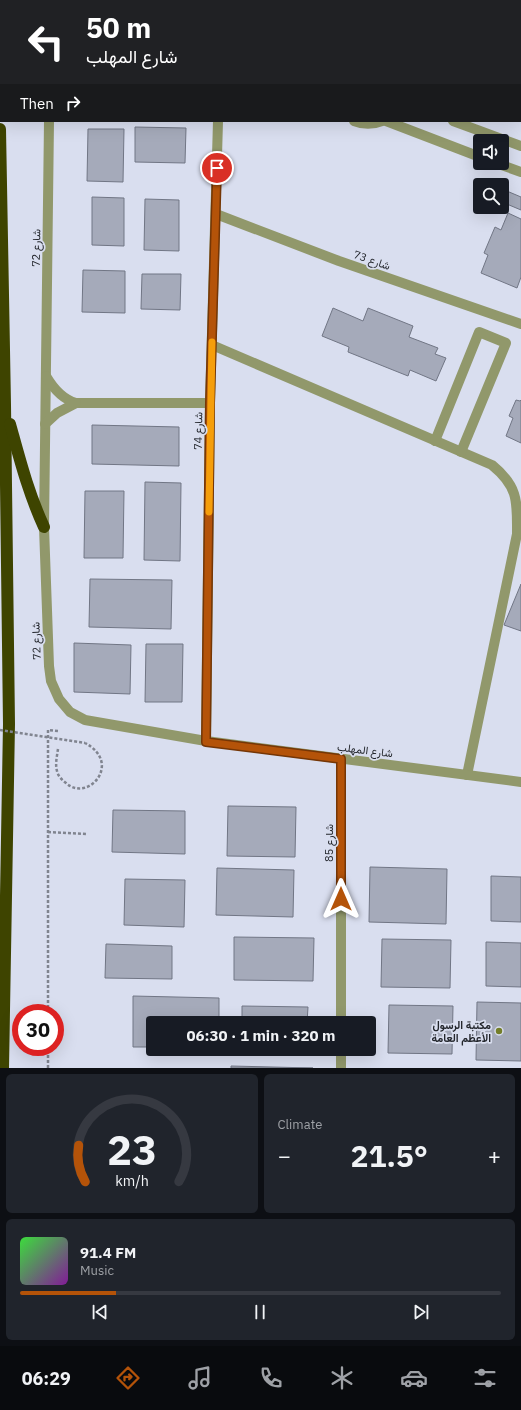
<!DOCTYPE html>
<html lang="en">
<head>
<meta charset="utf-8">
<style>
	:root { --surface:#171b24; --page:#20242c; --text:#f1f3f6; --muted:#9ea1a6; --line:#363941; --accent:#b45309 }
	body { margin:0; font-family:"IBM Plex Sans",Vazirmatn,sans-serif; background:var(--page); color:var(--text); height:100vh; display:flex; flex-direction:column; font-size:15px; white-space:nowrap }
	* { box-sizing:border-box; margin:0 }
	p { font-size:13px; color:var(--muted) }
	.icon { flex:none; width:22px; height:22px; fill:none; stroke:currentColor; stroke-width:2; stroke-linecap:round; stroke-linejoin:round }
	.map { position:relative; height:1068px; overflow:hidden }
	.side { display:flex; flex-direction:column; gap:6px; padding:6px; background:#0d0f14; flex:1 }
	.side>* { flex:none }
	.hud { position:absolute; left:0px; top:0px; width:521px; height:122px; box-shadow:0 4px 16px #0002; background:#202124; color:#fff; overflow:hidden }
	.fabs { position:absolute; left:473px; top:134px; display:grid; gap:8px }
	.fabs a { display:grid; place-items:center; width:36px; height:36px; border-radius:4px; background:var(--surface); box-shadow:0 4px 16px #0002; font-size:20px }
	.speed { position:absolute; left:12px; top:1004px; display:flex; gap:8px; font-size:20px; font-weight:700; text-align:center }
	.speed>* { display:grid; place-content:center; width:52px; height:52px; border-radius:50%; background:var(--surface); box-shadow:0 4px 16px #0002; line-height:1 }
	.speed .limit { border:6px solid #d22; background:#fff; color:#111 }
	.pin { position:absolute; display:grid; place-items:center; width:34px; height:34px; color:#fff; margin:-17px; border:2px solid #fff; border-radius:50%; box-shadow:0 1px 4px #0007 }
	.me { position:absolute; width:44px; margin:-22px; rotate:0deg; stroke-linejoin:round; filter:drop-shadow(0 0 3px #0008) }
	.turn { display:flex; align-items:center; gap:14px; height:84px; padding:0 20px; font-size:18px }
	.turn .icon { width:52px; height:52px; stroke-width:2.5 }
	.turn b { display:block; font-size:28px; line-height:34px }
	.then { display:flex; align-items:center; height:38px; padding:0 20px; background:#0003; gap:8px; font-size:15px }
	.big { font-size:30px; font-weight:800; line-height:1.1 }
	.side .widget { flex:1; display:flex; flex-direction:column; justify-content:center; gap:6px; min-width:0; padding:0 14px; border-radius:6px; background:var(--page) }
	.side .dial { align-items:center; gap:0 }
	.dial svg { height:104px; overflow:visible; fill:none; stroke:var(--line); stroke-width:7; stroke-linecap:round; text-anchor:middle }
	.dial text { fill:var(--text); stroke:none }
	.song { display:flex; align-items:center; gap:12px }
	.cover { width:48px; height:48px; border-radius:6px; background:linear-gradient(135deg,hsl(120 70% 55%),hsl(290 70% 35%)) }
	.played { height:4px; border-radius:2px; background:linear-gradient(90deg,var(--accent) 20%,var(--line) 20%) }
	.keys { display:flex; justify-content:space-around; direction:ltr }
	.heat { display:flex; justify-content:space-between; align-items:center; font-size:22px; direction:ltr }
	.side .tiles { flex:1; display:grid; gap:6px; grid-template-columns:1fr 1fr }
	.widget:last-child { grid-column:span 2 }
	.trip { position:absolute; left:146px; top:1016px; width:230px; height:40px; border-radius:4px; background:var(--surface); box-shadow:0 4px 16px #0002; font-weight:800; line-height:40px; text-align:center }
	.menu { display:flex; height:64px; justify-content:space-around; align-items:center; background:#090b0e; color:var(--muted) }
	.menu .icon { width:28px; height:28px }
	.menu .current { color:var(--accent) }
	.menu b { font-size:18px; color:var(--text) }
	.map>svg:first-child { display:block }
	.building { fill:#a5aaba; stroke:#717685 }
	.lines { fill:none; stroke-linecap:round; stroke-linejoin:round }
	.path { stroke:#80848f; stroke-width:2.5; stroke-dasharray:3 2; stroke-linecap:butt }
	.lane { stroke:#91986b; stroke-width:10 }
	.street { stroke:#91986b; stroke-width:10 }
	.highway { stroke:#3e4400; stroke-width:12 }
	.path-bridge { stroke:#80848f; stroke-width:2.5; stroke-dasharray:3 2; stroke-linecap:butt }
	.route-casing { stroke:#753606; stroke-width:10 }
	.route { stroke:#b45309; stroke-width:7 }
	.slow { stroke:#f59e0b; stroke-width:7 }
	.poi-dot { fill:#747e29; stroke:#d9deef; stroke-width:1.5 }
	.labels { text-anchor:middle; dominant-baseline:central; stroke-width:3.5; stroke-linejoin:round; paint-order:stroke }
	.street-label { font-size:11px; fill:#24272d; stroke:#d9deef }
	.poi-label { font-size:11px; font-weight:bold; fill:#24272d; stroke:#d9deef; text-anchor:end }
</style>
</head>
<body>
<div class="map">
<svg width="521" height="1068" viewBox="0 0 521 1068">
	<rect width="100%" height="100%" fill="#d9deef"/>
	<g class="building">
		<rect x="110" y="0" width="35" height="1"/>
		<path d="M157,0H206L157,1Z"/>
		<path d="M456,0H505L508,1H455Z"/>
		<path d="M520,6H521L520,27Z"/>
		<path d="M135,127L186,128L185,163L135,162Z"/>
		<path d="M88,129H124L123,182L87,181Z"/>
		<path d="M502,189L521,197V210L502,202Z"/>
		<path d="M92,197L124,198V246L92,245Z"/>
		<path d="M145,199L179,200V251L144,250Z"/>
		<path d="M508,213L521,219V277L517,288L481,273L488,255L484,253L495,227L501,230Z"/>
		<path d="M83,270L125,271V313L82,312Z"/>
		<path d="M142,274H181L180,310L141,309Z"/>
		<path d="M333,308L363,321L368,308L413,326L409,337L438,348L435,354L446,358L436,381L410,370L408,376L348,352L349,347L322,336Z"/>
		<path d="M516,400L520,401L521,400V443L506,436L513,418L509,416Z"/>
		<path d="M92,425L179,427V466L92,464Z"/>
		<path d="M145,482L181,483L180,561L144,560Z"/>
		<path d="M85,491H124L123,558H84Z"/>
		<path d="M90,579L172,580L171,629L89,627Z"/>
		<path d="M521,584V631L504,625Z"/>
		<path d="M74,643L131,645L130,694L74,692Z"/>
		<path d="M146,644H183L182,702H145Z"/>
		<path d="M228,806L296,807L295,857L227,856Z"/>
		<path d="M113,810L185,811V854L112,852Z"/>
		<path d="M370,867L447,869L446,924L369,922Z"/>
		<path d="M217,868L294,870L293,917L216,915Z"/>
		<path d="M491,876L521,877V922L491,921Z"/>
		<path d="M125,879L185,880L184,927L124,925Z"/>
		<path d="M234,937L314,938L313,981L234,980Z"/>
		<path d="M382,939L451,940L450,988L381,987Z"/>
		<path d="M486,942L521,943V987L486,986Z"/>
		<path d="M106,944L172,946V979L105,978Z"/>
		<path d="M133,996L219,998V1023H153V1047H133Z"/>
		<path d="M477,1002L521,1003V1061L476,1060Z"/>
		<path d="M389,1005L453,1006L452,1054L388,1053Z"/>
		<path d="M242,1006L308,1007L307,1023H242Z"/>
		<path d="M231,1066L313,1068H231Z"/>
	</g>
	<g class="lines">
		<g class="path">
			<path d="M0,17H1"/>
			<path d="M0,94H1"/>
			<path d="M58,749C57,756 55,764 57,771C58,776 62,780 66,783C88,803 123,763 85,743"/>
			<path d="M48,832L87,834"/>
			<path d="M48,1013V730L59,731"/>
			<path d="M48,1068V1047"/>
		</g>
		<g class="lane">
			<path d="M520,59H521"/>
			<path d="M212,345L492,465C519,487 517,502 517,534L467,775"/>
			<path d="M435,441L479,332L506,343L461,452"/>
		</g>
		<g class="street">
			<path d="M350,0V1"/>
			<path d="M50,1V0"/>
			<path d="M220,1V0"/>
			<path d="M403,1L404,0"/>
			<path d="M427,1V0"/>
			<path d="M49,121L44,527L49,666L51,681L59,699L70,712L85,720L206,741L521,782"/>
			<path d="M354,121C364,125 372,125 382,121"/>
			<path d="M386,121L480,157"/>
			<path d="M453,121L521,146"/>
			<path d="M496,163L521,172"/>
			<path d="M216,214L339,261L521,324"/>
			<path d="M46,376C53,388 62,399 76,403H210"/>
			<path d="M45,424L57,413L76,403"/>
			<path d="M206,741L210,403L218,121"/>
			<path d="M341,759V1023"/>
			<path d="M341,1049V1068"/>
		</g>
		<g class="highway">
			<path d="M0,129L5,405L9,724L3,1068"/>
			<path d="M10,424C20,460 28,492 44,527"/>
		</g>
		<path class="path-bridge" d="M0,730L85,743"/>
	</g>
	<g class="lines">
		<g class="route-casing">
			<path id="route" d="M217,168L210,403L206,742L341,759V899"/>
		</g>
		<use href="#route" class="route"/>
		<path class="slow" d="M209,512L212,342"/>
	</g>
	<circle class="poi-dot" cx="499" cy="1031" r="4"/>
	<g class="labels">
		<g class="street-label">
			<text transform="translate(36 248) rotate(-89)">شارع 72</text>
			<text transform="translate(372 260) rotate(19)">شارع 73</text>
			<text transform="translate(198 431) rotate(-89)">شارع 74</text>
			<text transform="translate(36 641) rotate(-92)">شارع 72</text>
			<text transform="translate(365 750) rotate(7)">شارع المهلب</text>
			<text transform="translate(329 843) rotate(-90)">شارع 85</text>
		</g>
		<g class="poi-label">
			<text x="491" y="1025">مكتبة الرسول<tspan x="491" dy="13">الأعظم العامة</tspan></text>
		</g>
	</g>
</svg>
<div class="fabs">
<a><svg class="icon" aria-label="sound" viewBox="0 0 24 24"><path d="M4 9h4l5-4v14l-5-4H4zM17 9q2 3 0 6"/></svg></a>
<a><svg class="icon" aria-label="search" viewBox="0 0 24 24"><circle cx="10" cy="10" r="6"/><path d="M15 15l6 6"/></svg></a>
</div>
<div class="speed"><div class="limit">30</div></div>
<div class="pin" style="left:217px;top:168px;background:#d93025"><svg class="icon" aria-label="arrive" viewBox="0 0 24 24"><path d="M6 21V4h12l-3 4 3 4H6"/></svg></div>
<svg class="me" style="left:341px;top:899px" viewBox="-20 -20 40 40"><path d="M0-17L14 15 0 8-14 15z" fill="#b45309" stroke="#fff" stroke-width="4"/></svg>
<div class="trip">06:30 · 1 min · 320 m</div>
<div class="hud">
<div class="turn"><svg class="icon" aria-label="left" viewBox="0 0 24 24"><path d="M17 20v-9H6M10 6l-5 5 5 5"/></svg><div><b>50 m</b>شارع المهلب</div></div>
<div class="then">Then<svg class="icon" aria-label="right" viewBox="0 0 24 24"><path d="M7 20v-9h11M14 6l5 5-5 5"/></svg></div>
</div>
</div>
<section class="side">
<div class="tiles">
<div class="widget dial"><svg viewBox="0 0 100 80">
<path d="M14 69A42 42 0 1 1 86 69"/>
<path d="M14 69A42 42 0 0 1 9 41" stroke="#b45309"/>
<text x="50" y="56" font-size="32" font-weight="700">23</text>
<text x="50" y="72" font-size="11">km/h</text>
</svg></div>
<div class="widget"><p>Climate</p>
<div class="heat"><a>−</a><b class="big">21.5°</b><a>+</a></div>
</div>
<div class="widget">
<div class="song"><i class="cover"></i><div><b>91.4 FM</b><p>Music</p></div></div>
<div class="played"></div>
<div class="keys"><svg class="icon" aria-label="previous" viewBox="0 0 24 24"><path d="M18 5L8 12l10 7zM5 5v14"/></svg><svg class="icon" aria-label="pause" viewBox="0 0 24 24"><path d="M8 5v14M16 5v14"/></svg><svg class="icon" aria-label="next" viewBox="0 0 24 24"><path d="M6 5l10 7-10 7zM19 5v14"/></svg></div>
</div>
</div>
</section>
<nav class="menu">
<b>06:29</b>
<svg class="icon current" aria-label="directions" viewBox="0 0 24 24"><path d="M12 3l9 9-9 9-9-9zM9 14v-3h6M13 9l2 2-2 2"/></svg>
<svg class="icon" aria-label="music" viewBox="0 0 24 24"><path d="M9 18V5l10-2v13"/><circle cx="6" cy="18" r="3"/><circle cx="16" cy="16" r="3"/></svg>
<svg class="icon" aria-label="phone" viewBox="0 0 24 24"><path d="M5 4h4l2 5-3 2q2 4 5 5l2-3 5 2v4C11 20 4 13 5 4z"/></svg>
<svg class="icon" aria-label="climate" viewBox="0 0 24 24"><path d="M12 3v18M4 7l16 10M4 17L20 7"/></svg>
<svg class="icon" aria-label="car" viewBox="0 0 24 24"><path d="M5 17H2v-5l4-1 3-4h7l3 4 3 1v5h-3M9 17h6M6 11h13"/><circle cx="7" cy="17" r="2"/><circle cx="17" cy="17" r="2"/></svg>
<svg class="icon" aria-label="filters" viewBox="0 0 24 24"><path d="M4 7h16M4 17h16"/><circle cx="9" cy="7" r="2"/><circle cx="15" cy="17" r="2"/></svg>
</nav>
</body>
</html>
